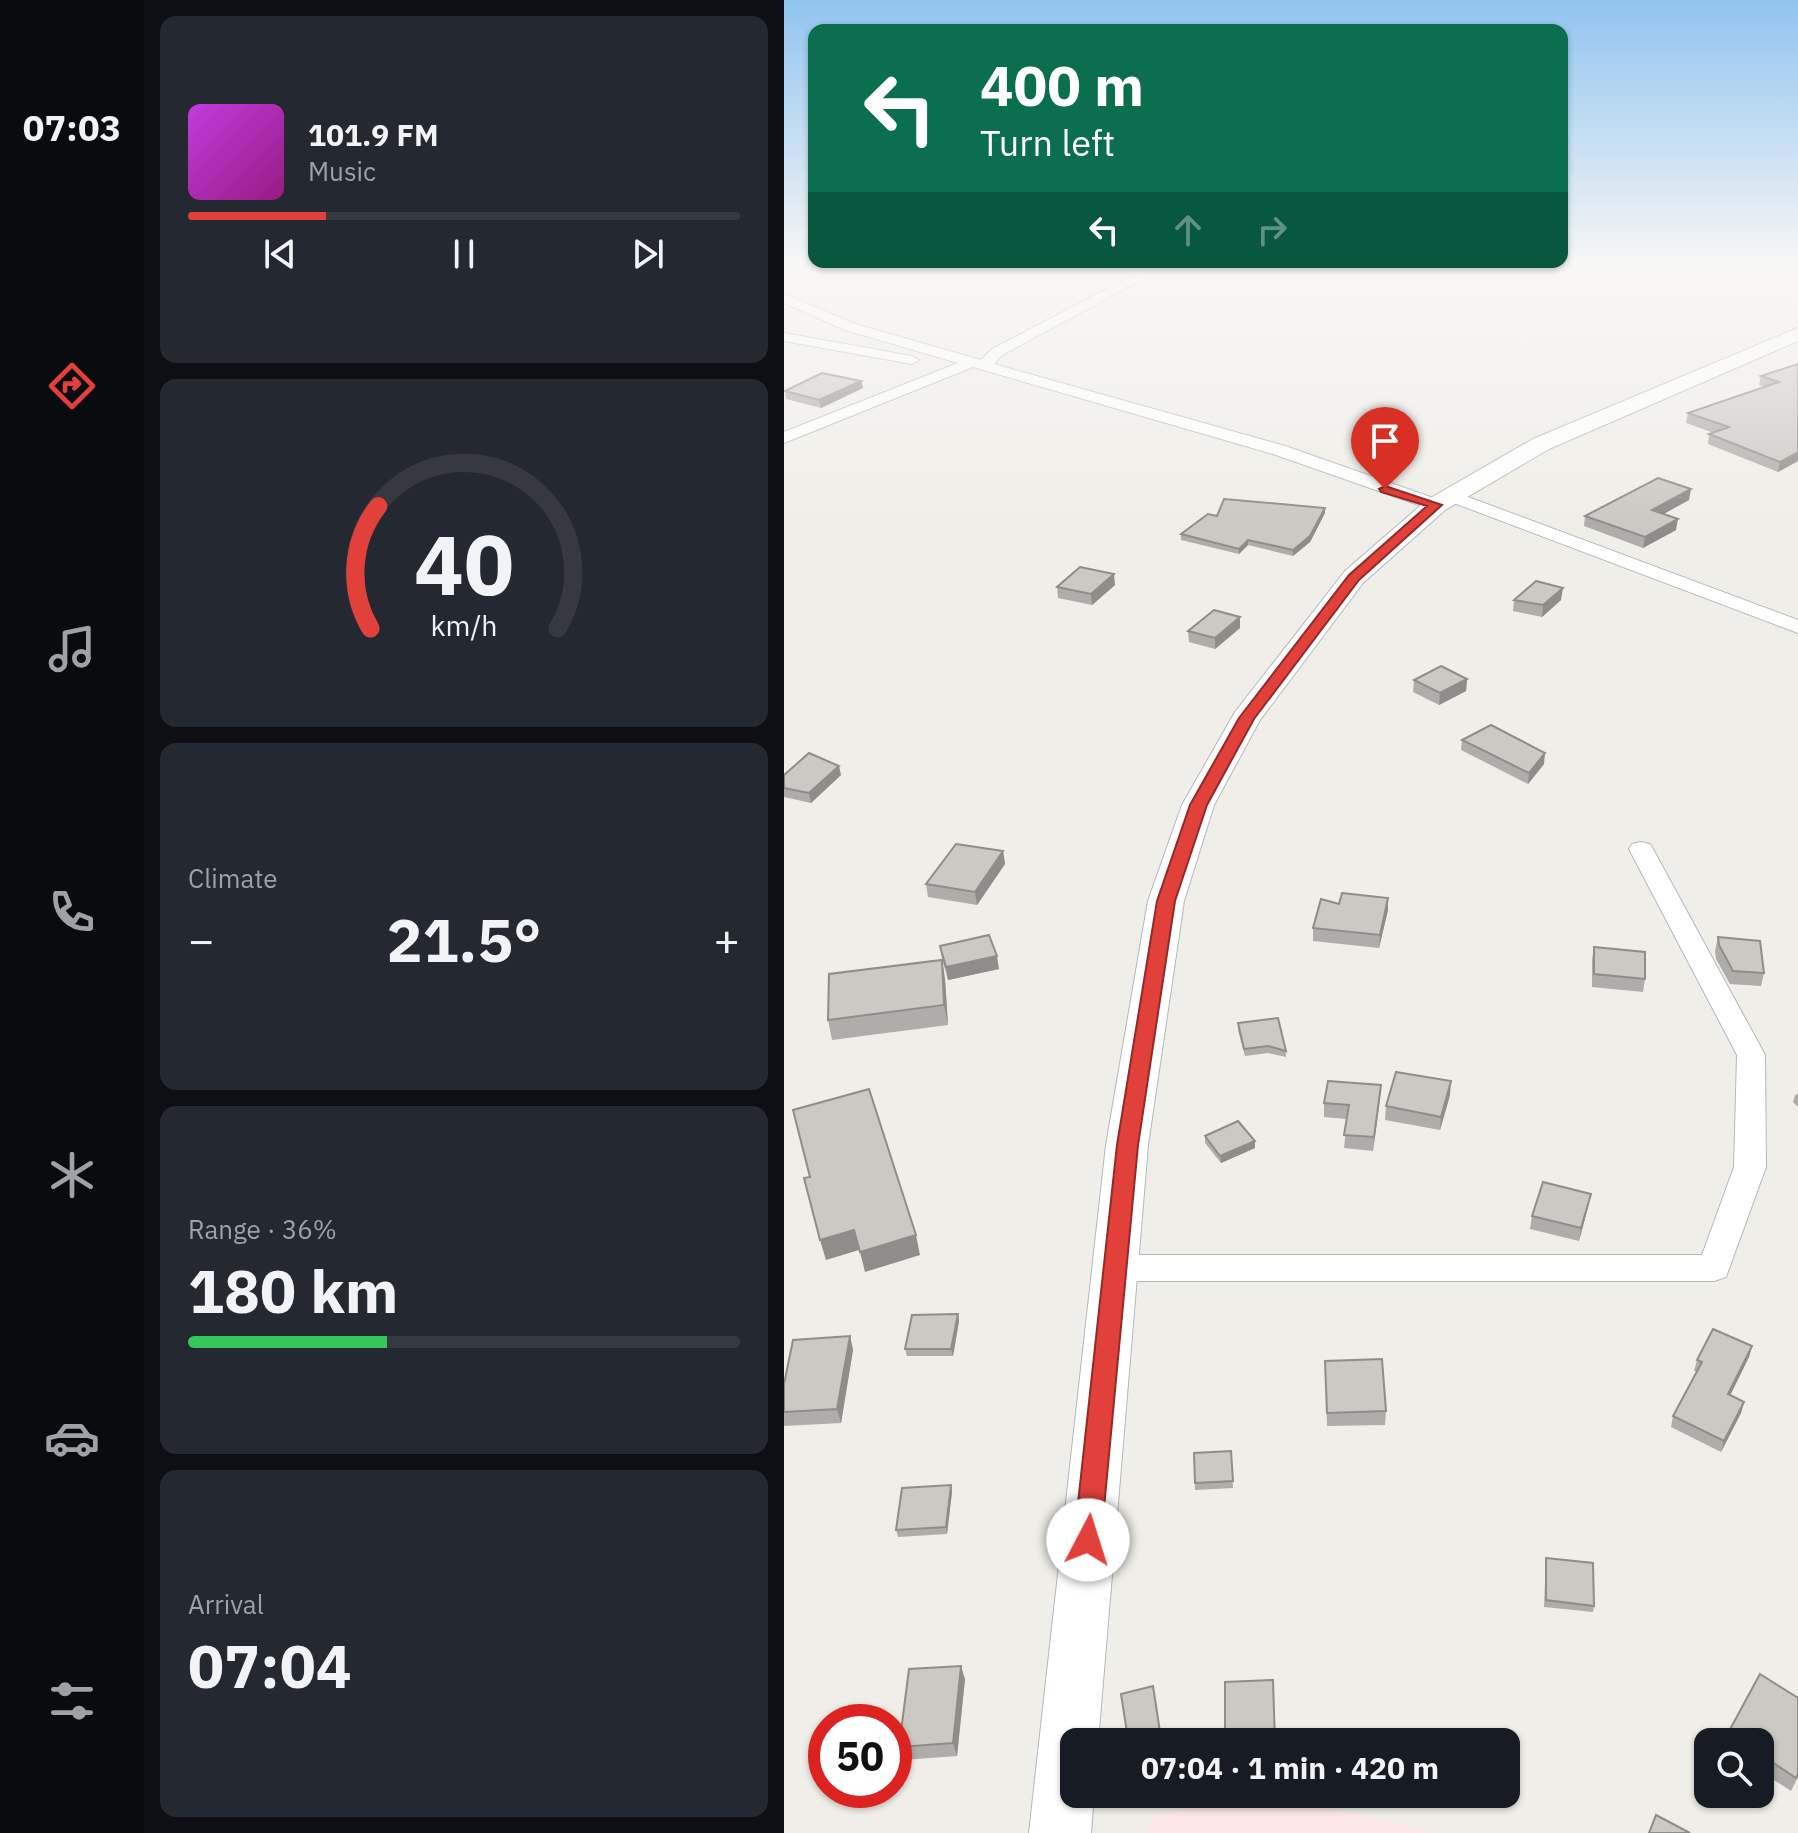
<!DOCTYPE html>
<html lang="en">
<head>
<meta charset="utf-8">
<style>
	:root { --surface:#171b24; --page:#242831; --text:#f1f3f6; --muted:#9ea1a6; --line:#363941; --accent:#e2403b }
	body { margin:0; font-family:"IBM Plex Sans",sans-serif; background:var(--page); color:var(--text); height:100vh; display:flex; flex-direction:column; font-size:30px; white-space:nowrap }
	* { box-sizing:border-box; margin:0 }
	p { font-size:26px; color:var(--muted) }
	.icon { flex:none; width:44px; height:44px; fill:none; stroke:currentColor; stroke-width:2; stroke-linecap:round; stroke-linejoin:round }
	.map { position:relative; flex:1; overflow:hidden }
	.details { display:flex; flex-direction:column; gap:16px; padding:16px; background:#0d0f14; width:640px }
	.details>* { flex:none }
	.hud { position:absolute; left:24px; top:24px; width:760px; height:244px; border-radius:16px; box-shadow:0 2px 6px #0004; background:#0b6e4f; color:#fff; overflow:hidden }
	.fabs { position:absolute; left:910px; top:1728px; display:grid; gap:16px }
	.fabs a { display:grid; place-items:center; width:80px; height:80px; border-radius:16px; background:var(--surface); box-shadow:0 2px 6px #0004; font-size:40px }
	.speed { position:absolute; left:24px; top:1704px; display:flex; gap:16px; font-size:40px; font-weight:700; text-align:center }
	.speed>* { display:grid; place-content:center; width:104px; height:104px; border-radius:50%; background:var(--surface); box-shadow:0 2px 6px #0004; line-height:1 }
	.speed .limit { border:12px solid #d22; background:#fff; color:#111 }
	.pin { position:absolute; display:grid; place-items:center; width:68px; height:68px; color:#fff; margin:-82px -34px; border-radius:50% 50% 50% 0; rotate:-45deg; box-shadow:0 0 8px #0007 }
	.pin .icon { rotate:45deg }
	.me { position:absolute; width:88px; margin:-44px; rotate:5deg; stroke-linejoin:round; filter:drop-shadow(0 0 6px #0008) }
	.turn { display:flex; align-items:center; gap:28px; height:168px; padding:0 40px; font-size:36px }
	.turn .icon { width:104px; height:104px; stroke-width:2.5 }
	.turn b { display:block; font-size:56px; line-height:68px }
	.lanes { display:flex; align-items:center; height:76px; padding:0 40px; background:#0003; justify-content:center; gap:40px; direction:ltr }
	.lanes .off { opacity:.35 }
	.big { font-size:60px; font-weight:700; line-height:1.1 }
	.details .tile { flex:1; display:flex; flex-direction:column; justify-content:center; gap:12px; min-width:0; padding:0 28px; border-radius:16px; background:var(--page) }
	.details .dial { align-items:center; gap:0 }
	.dial svg { height:208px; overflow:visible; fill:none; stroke:var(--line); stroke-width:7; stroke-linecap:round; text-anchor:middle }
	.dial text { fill:var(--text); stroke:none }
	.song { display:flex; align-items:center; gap:24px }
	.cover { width:96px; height:96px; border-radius:12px; background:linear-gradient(135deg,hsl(290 70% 55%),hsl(310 70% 35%)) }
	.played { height:8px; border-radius:4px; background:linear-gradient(90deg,var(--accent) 25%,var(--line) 25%) }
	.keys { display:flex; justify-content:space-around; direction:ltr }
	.heat { display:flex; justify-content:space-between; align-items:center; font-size:44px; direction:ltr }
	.charge { height:12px; border-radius:6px; background:linear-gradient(90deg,#34c759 36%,var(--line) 0) }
	.trip { position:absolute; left:276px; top:1728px; width:460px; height:80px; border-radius:16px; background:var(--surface); box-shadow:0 2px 6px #0004; font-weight:700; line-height:80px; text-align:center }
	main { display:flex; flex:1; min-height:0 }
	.menu { display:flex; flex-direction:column; width:144px; justify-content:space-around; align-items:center; background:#090b0e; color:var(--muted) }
	.menu .icon { width:56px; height:56px }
	.menu .selected { color:var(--accent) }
	.menu b { font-size:36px; color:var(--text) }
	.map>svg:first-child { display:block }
	.medical { fill:#fbe7e6 }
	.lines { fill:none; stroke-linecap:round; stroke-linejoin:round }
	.minor-casing { stroke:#b4b8bb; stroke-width:2 }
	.secondary-casing { stroke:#b4b7bb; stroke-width:2 }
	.minor { fill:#fff; fill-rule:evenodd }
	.secondary { fill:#fff; fill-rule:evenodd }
	.wall { fill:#afada9 }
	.shaded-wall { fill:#8f8d89 }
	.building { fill:#ccc9c4; stroke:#8f8d89; stroke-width:2 }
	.route { fill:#e2403b; stroke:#932a26; stroke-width:2 }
</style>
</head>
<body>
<main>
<nav class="menu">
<b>07:03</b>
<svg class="icon selected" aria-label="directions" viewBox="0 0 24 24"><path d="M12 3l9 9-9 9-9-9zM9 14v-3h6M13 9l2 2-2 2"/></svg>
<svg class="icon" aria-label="music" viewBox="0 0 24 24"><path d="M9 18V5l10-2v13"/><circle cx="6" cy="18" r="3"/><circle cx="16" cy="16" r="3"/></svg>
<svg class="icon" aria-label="phone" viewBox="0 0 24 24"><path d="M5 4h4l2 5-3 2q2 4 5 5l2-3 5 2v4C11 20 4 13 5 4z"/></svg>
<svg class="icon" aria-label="climate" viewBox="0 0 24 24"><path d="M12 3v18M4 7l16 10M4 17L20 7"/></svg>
<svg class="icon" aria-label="car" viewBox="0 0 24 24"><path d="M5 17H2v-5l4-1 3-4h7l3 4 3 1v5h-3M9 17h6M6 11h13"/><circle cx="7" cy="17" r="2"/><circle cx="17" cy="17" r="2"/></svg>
<svg class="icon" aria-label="filters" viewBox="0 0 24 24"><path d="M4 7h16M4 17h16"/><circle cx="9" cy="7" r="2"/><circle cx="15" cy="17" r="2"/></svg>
</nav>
<section class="details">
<div class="tile">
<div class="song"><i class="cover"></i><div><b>101.9 FM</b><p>Music</p></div></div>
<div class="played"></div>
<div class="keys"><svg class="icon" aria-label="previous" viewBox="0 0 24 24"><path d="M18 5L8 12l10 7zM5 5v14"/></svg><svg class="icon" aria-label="pause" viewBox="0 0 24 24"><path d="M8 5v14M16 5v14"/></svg><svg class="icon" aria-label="next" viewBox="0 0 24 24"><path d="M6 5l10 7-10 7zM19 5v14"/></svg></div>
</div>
<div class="tile dial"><svg viewBox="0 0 100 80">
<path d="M14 69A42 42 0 1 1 86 69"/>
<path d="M14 69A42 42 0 0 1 17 22" stroke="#e2403b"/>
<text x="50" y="56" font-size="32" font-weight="700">40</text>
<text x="50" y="72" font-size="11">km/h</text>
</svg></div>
<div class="tile"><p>Climate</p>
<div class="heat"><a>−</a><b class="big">21.5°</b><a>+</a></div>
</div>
<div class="tile"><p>Range · 36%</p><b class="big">180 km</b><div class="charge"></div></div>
<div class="tile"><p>Arrival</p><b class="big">07:04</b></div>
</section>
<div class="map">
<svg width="1014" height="1833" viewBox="0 0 1014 1833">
	<rect width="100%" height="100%" fill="#f0eee8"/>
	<path class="medical" d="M460,1794H493L652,1833H364L369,1817Z"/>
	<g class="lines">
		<g class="minor-casing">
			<g id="minor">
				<path d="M371,264H387L218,355L210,364L501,446L658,501L661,505L658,509H646L489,454L189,367L0,443V432L174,363L61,330L0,303V294L71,324L197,360L208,349Z"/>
				<path d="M0,333L128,356L135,360L128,364L0,341Z"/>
				<path d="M668,491L1014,620V633L662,500L659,496Z"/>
				<path d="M857,842L866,844L869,849L981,1055L982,1167L942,1277L930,1281H331L319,1277L314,1268L319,1259L331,1255H918L950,1167L953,1055L845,849L848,844Z"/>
			</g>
		</g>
		<g class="secondary-casing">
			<path id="secondary" d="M1014,328V341L765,449L661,510L579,583L476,720L430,805L400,901L364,1145L314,1742H290V1794H310L307,1833H245L322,1145L364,901L398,805L451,712L561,571L643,500L749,439Z"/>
		</g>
		<use href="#minor" class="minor"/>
		<use href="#secondary" class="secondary"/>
	</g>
	<g class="wall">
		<path d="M1014,364V461L994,472L924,444L925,434L930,433L902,423L904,413L981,387L975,385L977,376Z"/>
		<path d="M77,381L79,388L37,408L2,399L1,391Z"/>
		<path d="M905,500L879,514L892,530L859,548L800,526L801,516Z"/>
		<path d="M541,513L526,542L509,556L464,545L455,554L397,540V534L433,516Z"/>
		<path d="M331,585L308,605L274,598L273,587Z"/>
		<path d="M730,600H777L758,617L729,611Z"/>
		<path d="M456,628L431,649L405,642L404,631Z"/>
		<path d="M683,679L682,691L655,705L629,692L630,680Z"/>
		<path d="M678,740L760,764L744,784L677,750Z"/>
		<path d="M0,775H57L27,803L0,797Z"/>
		<path d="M219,851L221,864L193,905L144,897L142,884Z"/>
		<path d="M604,898V910L595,948L529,941V928L555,904Z"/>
		<path d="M934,937L980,973L977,986L946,984L932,959L931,951Z"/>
		<path d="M156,946L215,969L164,980L158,959Z"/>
		<path d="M810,947L861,979L859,992L808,987V960Z"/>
		<path d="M158,960L161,979L164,1025L48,1040L44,1020Z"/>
		<path d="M454,1023L502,1051V1057L484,1053L461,1056L454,1030Z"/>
		<path d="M597,1085L589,1151L560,1148L563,1119L540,1117V1103Z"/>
		<path d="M1014,1094V1107L1009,1102L1011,1095Z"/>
		<path d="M666,1095L656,1130L601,1120L602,1106Z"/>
		<path d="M421,1136L471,1141V1148L437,1163L421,1143Z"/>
		<path d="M807,1194L804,1207L795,1241L746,1229L748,1216Z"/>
		<path d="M174,1314L175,1321L169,1356H123L121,1349Z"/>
		<path d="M66,1336L69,1350L57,1423L0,1426V1384Z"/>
		<path d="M968,1346L965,1357L946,1395L960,1402L957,1413L937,1452L887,1427L889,1416L913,1372L910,1371L913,1360Z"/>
		<path d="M541,1361L602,1411L601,1425L543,1426Z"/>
		<path d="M447,1451L449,1488L411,1490L410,1453Z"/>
		<path d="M167,1485L168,1492L163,1534L114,1537L112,1530Z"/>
		<path d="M762,1558L810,1606L809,1612L760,1607Z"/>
		<path d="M976,1674L1014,1698V1777L1007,1791L976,1771V1742H941L944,1733Z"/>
		<path d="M181,1679L173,1756L119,1760L115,1747Z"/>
	</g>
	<g class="shaded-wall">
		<path d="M77,381L79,388L37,408L35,400Z"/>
		<path d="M1014,452V461L994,472L996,462Z"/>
		<path d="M907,489L905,500L867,521L868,510Z"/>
		<path d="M541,508V513L526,542L509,556V550Z"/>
		<path d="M894,519L892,530L859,548L861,537Z"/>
		<path d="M464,540V545L455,554V549Z"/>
		<path d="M330,574L331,585L308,605L307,594Z"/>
		<path d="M779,588L777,600L758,617L759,605Z"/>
		<path d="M456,617V628L431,649V638Z"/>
		<path d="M683,679L682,691L655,705L656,693Z"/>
		<path d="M761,753L760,764L744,784L745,773Z"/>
		<path d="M55,766L57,775L27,803L25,793Z"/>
		<path d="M219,851L221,864L193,905L191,892Z"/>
		<path d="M604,898V910L595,948L596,935Z"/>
		<path d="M213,956L215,969L164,980L162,967Z"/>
		<path d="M158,960L161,979L164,1025L160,1005Z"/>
		<path d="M667,1081L666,1095L656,1130L657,1117Z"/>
		<path d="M597,1085L596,1099L589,1151L590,1137Z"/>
		<path d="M471,1141V1148L437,1163L436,1156Z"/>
		<path d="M807,1194L804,1207L795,1241L797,1228Z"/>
		<path d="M70,1230L75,1250L42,1260L36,1240Z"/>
		<path d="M132,1235L136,1255L81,1272L76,1252Z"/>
		<path d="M174,1314L175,1321L169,1356L167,1349Z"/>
		<path d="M66,1336L69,1350L57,1423L53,1409Z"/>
		<path d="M968,1346L965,1357L941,1406L944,1394Z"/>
		<path d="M960,1402L957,1413L937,1452L940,1441Z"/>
		<path d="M167,1485L168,1492L163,1534L162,1527Z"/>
		<path d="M177,1666L181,1679L173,1756L169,1743Z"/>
		<path d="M376,1732L377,1738L362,1742H345L344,1739Z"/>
	</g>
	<g class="building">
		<path d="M1014,364V452L996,462L925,434L945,427L904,413L995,382L977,376Z"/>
		<path d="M38,373L77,381L35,400L1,391Z"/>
		<path d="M874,478L907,489L868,510L894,519L861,537L801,516Z"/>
		<path d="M440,499L541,508L526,536L509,550L464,540L455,549L397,534L424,514L433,516Z"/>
		<path d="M296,567L330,574L307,594L273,587Z"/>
		<path d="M752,581L779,588L759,605L730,600Z"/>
		<path d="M430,610L456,617L431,638L404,631Z"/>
		<path d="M657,666L683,679L656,693L630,680Z"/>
		<path d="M707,725L761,753L745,773L678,740Z"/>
		<path d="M25,753L55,766L25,793L0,788V775Z"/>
		<path d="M172,844L219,851L191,892L142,884Z"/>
		<path d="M558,893L604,898L596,935L529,928L537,899L555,904Z"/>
		<path d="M205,935L213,956L162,967L156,946Z"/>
		<path d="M934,937L976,941L980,973L949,971L935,945Z"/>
		<path d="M810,947L861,952V979L810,974Z"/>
		<path d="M158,960L160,1005L44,1020L45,974Z"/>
		<path d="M494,1018L502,1051L484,1046L460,1049L454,1023Z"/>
		<path d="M612,1072L667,1081L657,1117L602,1106Z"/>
		<path d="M544,1081L597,1085L590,1137L560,1135L565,1105L540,1103Z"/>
		<path d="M85,1089L132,1235L76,1252L70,1230L36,1240L20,1178L26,1177L9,1110Z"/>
		<path d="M454,1121L471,1141L436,1156L421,1136Z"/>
		<path d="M759,1182L807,1194L797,1228L748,1216Z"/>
		<path d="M174,1314L167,1349H121L128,1315Z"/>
		<path d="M929,1329L968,1346L944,1394L960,1402L940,1441L889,1416L918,1362L913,1360Z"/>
		<path d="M66,1336L53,1409L0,1412V1384L9,1340Z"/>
		<path d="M598,1359L602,1411L543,1413L541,1361Z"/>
		<path d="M447,1451L449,1481L411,1483L410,1453Z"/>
		<path d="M167,1485L162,1527L112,1530L118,1488Z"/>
		<path d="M762,1558L809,1563L810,1606L762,1600Z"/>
		<path d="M177,1666L169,1743L115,1747L125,1669Z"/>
		<path d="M976,1674L1014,1698V1774L1012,1778L976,1754V1742H957L944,1733Z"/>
		<path d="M489,1680L491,1742H441V1682Z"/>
		<path d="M369,1686L376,1732L344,1739L337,1694Z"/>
		<path d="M872,1815L906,1833H865Z"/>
	</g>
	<linearGradient id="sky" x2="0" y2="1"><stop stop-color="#90c4f0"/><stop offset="0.51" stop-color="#f8f7f5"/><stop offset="1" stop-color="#f8f7f5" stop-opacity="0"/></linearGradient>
	<rect width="1014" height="521" fill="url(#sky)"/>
	<path class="route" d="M601,486L658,505L575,580L470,719L423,805L391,901L354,1145L317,1540L313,1549L304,1553L294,1549L290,1540L333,1145L373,901L406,805L455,718L565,575L643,506L597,492L595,489Z"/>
</svg>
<div class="fabs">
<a><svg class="icon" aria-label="search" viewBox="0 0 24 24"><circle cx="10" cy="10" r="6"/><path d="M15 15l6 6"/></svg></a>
</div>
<div class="speed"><div class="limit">50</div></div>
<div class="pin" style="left:601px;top:489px;background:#d93025"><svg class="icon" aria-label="arrive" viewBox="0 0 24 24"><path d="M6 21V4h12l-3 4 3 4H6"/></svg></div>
<svg class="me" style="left:304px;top:1540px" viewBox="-20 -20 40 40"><circle r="19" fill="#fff"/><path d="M0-13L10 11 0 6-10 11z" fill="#e2403b"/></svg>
<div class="trip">07:04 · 1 min · 420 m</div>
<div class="hud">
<div class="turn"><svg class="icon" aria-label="left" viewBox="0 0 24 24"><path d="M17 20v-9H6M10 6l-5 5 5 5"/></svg><div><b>400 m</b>Turn left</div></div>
<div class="lanes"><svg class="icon" aria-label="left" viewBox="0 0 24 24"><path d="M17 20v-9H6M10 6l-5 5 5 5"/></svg><svg class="icon off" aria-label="ahead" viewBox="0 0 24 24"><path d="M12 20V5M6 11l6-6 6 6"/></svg><svg class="icon off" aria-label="right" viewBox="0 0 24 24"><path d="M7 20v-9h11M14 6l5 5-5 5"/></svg></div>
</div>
</div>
</main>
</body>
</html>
